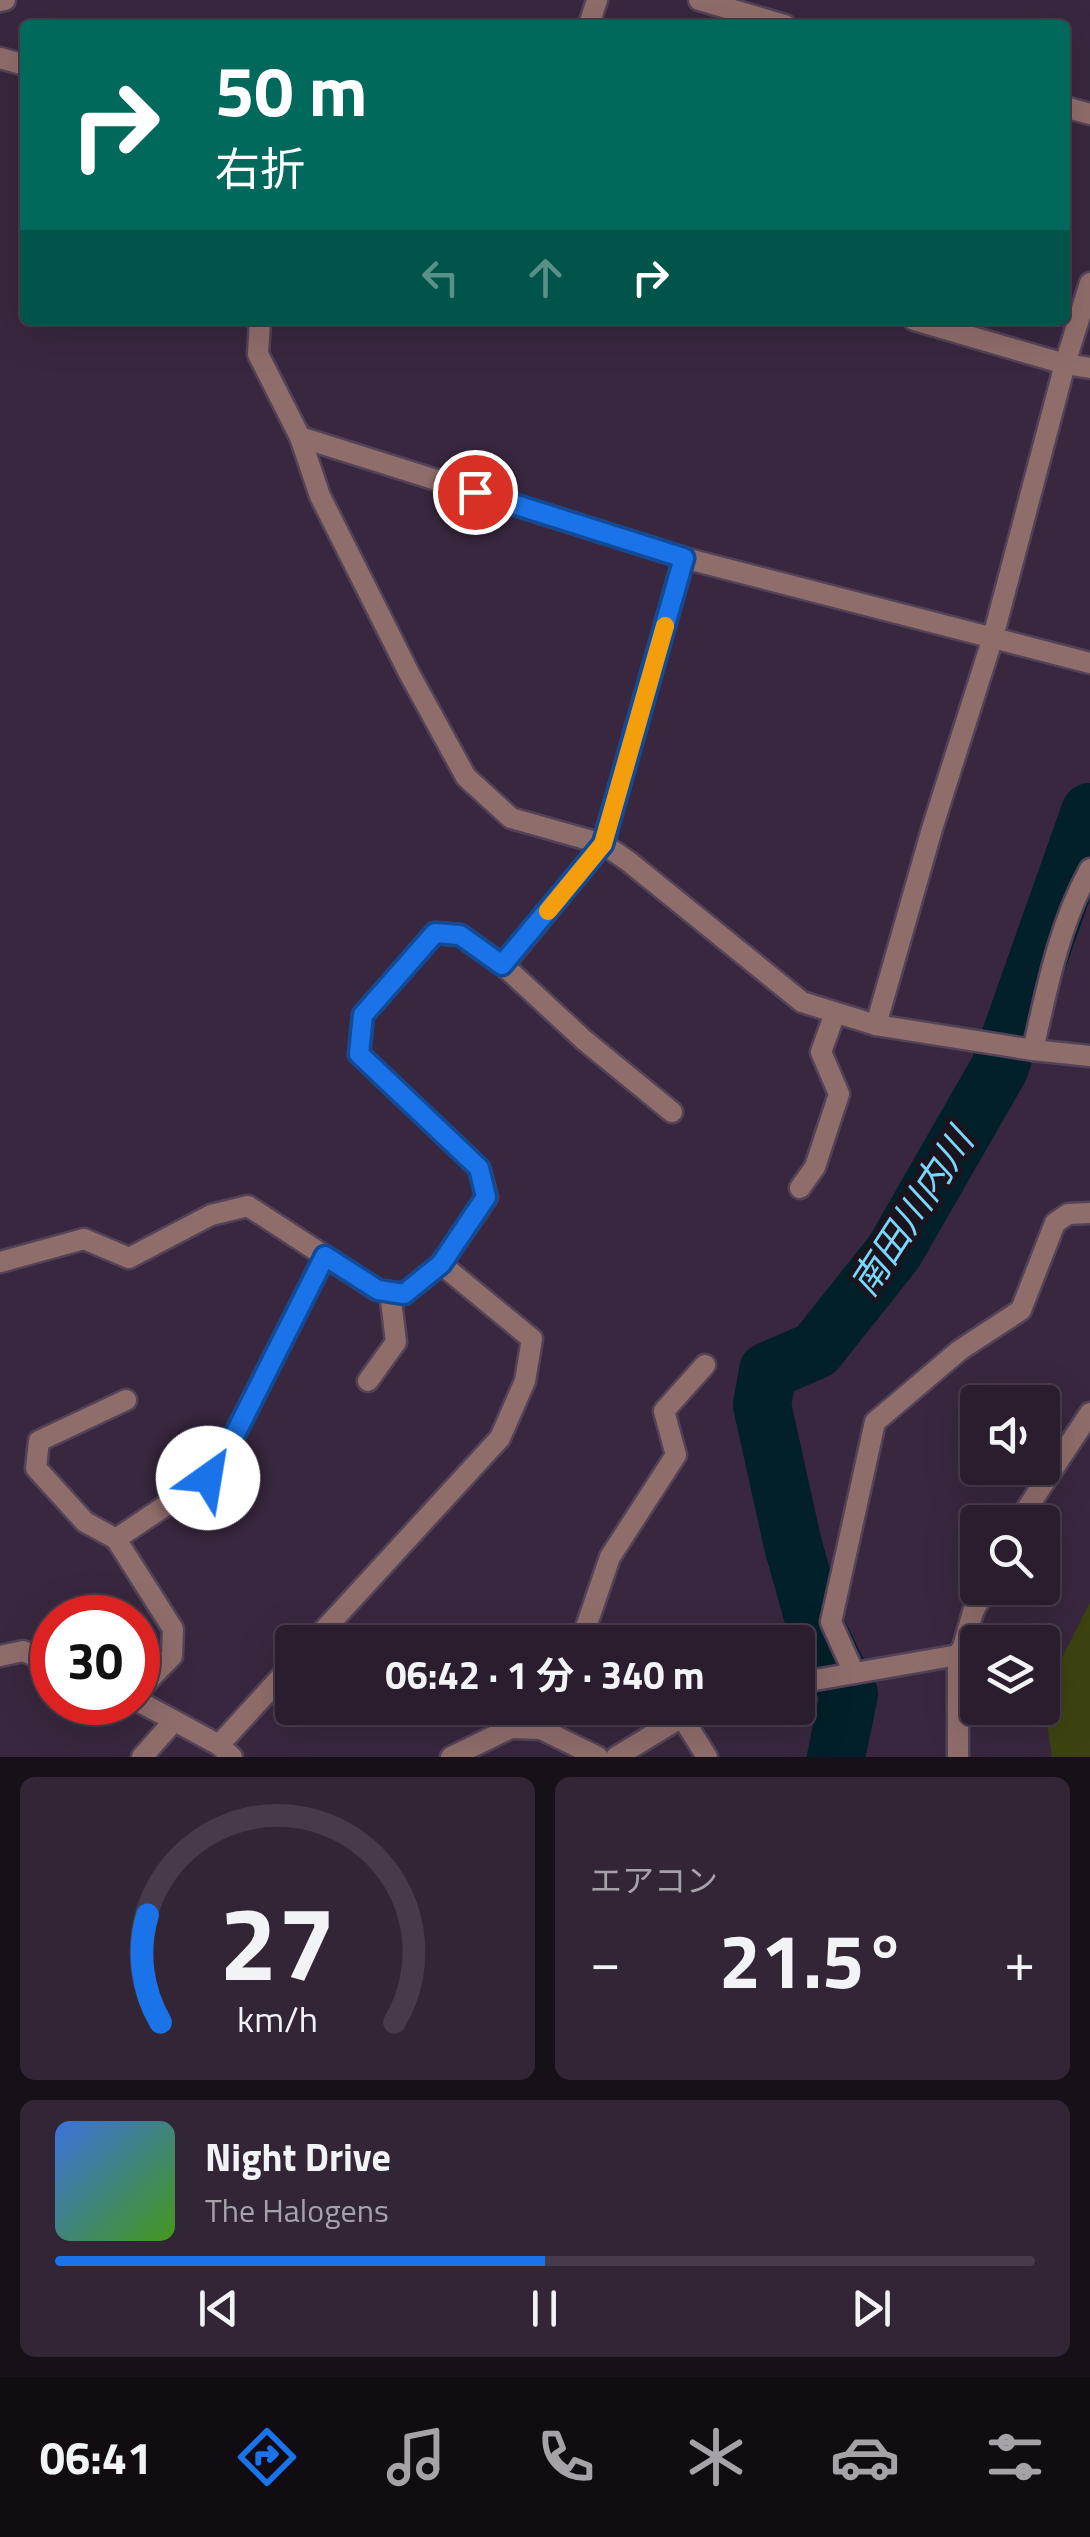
<!DOCTYPE html>
<html lang="ja">
<head>
<meta charset="utf-8">
<style>
	:root { --surface:#2a1d2e; --page:#322636; --text:#f1f3f6; --muted:#a5a2aa; --line:#463b4a; --accent:#1a73e8 }
	body { margin:0; font-family:"Titillium Web","Noto Sans JP",sans-serif; background:var(--page); color:var(--text); height:100vh; display:flex; flex-direction:column; font-size:38px; white-space:nowrap }
	* { box-sizing:border-box; margin:0 }
	p { font-size:32px; color:var(--muted) }
	.icon { flex:none; width:55px; height:55px; fill:none; stroke:currentColor; stroke-width:2; stroke-linecap:round; stroke-linejoin:round }
	.map { position:relative; height:1757px; overflow:hidden }
	.details { display:flex; flex-direction:column; gap:20px; padding:20px; background:#171019; flex:1 }
	.details>* { flex:none }
	.top-card { position:absolute; left:20px; top:20px; width:1050px; height:305px; border-radius:10px; box-shadow:0 10px 40px #0002,0 0 0 2px var(--line); background:#00695c; color:#fff; overflow:hidden }
	.tools { position:absolute; left:960px; top:1385px; display:grid; gap:20px }
	.tools a { display:grid; place-items:center; width:100px; height:100px; border-radius:10px; background:var(--surface); box-shadow:0 10px 40px #0002,0 0 0 2px var(--line); font-size:50px }
	.speed { position:absolute; left:30px; top:1595px; display:flex; gap:20px; font-size:50px; font-weight:700; text-align:center }
	.speed>* { display:grid; place-content:center; width:130px; height:130px; border-radius:50%; background:var(--surface); box-shadow:0 10px 40px #0002,0 0 0 2px var(--line); line-height:1 }
	.speed .limit { border:15px solid #d22; background:#fff; color:#111 }
	.pin { position:absolute; display:grid; place-items:center; width:85px; height:85px; color:#fff; margin:-42px; border:5px solid #fff; border-radius:50%; box-shadow:0 2px 10px #0007 }
	.me { position:absolute; width:110px; margin:-55px; rotate:32deg; stroke-linejoin:round; filter:drop-shadow(0 0 8px #0008) }
	.turn { display:flex; align-items:center; gap:35px; height:210px; padding:0 30px; font-size:45px }
	.turn .icon { width:130px; height:130px; stroke-width:2.5 }
	.turn b { display:block; font-size:70px; line-height:85px }
	.lanes { display:flex; align-items:center; height:95px; padding:0 30px; background:#0003; justify-content:center; gap:50px; direction:ltr }
	.lanes .off { opacity:.35 }
	.big { font-size:75px; font-weight:700; line-height:1.1 }
	.details .widget { flex:1; display:flex; flex-direction:column; justify-content:center; gap:15px; min-width:0; padding:0 35px; border-radius:15px; background:var(--page) }
	.details .dial { align-items:center; gap:0 }
	.dial svg { height:260px; overflow:visible; fill:none; stroke:var(--line); stroke-width:7; stroke-linecap:round; text-anchor:middle }
	.dial text { fill:var(--text); stroke:none }
	.song { display:flex; align-items:center; gap:30px }
	.cover { width:120px; height:120px; border-radius:15px; background:linear-gradient(135deg,hsl(220 70% 55%),hsl(100 70% 35%)) }
	.played { height:10px; border-radius:5px; background:linear-gradient(90deg,var(--accent) 50%,var(--line) 50%) }
	.keys { display:flex; justify-content:space-around; direction:ltr }
	.heat { display:flex; justify-content:space-between; align-items:center; font-size:55px; direction:ltr }
	.details .tiles { flex:1; display:grid; gap:20px; grid-template-columns:1fr 1fr }
	.widget:last-child { grid-column:span 2 }
	.trip { position:absolute; left:275px; top:1625px; width:540px; height:100px; border-radius:10px; background:var(--surface); box-shadow:0 10px 40px #0002,0 0 0 2px var(--line); font-weight:700; line-height:100px; text-align:center }
	.dock { display:flex; height:160px; justify-content:space-around; align-items:center; background:#110c12; color:var(--muted) }
	.dock .icon { width:70px; height:70px }
	.dock .current { color:var(--accent) }
	.dock b { font-size:45px; color:var(--text) }
	.map>svg:first-child { display:block }
	.green { fill:#3d4310 }
	.lines { fill:none; stroke-linecap:round; stroke-linejoin:round }
	.river { stroke:#022029; stroke-width:58 }
	.minor-casing { stroke:#534358; stroke-width:25 }
	.tertiary-casing { stroke:#534358; stroke-width:25 }
	.minor { stroke:#8f6d6b; stroke-width:20 }
	.tertiary { stroke:#8f6d6b; stroke-width:20 }
	.route-casing { stroke:#114b97; stroke-width:25 }
	.route { stroke:#1a73e8; stroke-width:18 }
	.slow { stroke:#f59e0b; stroke-width:18 }
	.labels { text-anchor:middle; dominant-baseline:central; stroke-width:10; stroke-linejoin:round; paint-order:stroke }
	.water-label { font-size:38px; font-style:italic; fill:#77d8fa; stroke:#1b131d }
</style>
</head>
<body>
<div class="map">
<svg width="1090" height="1757" viewBox="0 0 1090 1757">
	<rect width="100%" height="100%" fill="#38273e"/>
	<path class="green" d="M1090,1602V1757H1052L1043,1696Z"/>
	<g class="lines">
		<path class="river" d="M836,1757L849,1694L817,1630L793,1545L762,1405L768,1371L816,1350L894,1252L999,1069L1090,812"/>
		<g class="minor-casing">
			<g id="minor">
				<path d="M699,0L785,25"/>
				<path d="M0,1L5,0"/>
				<path d="M589,25L597,0"/>
				<path d="M1065,107L1090,114"/>
				<path d="M260,320L258,354L300,437L320,496L410,675L466,777L511,818L603,844L628,861L802,1002L876,1025L1033,1050L1090,1056"/>
				<path d="M300,437L684,558L1090,663"/>
				<path d="M503,965L584,1040L672,1112"/>
				<path d="M876,1025L932,829L993,637L1065,364L1090,283"/>
				<path d="M1033,1050C1047,988 1059,925 1090,869"/>
				<path d="M800,1188L815,1167L839,1094L821,1052L835,1013"/>
				<path d="M0,1262L84,1239L129,1258L211,1215L248,1206L377,1290L404,1294L441,1264L487,1197L479,1168L359,1054L363,1015L435,933L460,935L503,965L603,844L684,558"/>
				<path d="M368,1381L396,1342L390,1292"/>
				<path d="M1018,1522L1090,1413"/>
				<path d="M116,1539L85,1522L36,1468L39,1441L126,1400"/>
				<path d="M313,1642L500,1438L525,1381L532,1339L441,1264"/>
				<path d="M590,1642L586,1627L610,1557L676,1455L664,1411L705,1365"/>
				<path d="M0,1656L23,1651L52,1663"/>
				<path d="M854,1673L831,1622L875,1422L960,1350L1021,1310L1055,1223L1068,1214L1090,1213"/>
				<path d="M798,1683L958,1655"/>
				<path d="M138,1691L172,1656L173,1629L116,1539L208,1477L227,1450L325,1256"/>
				<path d="M138,1701L219,1745L232,1757"/>
				<path d="M667,1708L682,1717L707,1757"/>
				<path d="M219,1745L292,1665"/>
				<path d="M142,1757L174,1721"/>
				<path d="M451,1757L511,1728L541,1729L598,1757"/>
				<path d="M616,1757L682,1717L707,1708"/>
				<path d="M958,1757V1655L963,1647L973,1612L986,1588"/>
			</g>
		</g>
		<g class="tertiary-casing">
			<g id="tertiary">
				<path d="M0,58L25,65"/>
				<path d="M914,320L1065,364L1090,368"/>
			</g>
		</g>
		<use href="#minor" class="minor"/>
		<use href="#tertiary" class="tertiary"/>
	</g>
	<g class="lines">
		<g class="route-casing">
			<path id="route" d="M208,1478L227,1450L325,1256L378,1290L404,1294L441,1264L486,1197L479,1168L359,1054L363,1015L435,933L460,935L502,965L603,844L684,558L475,492"/>
		</g>
		<use href="#route" class="route"/>
		<path class="slow" d="M548,911L603,844L665,626"/>
	</g>
	<g class="labels">
		<g class="water-label">
			<text transform="translate(911 1212) rotate(-57)">南田川内川</text>
		</g>
	</g>
</svg>
<div class="tools">
<a><svg class="icon" aria-label="sound" viewBox="0 0 24 24"><path d="M4 9h4l5-4v14l-5-4H4zM17 9q2 3 0 6"/></svg></a>
<a><svg class="icon" aria-label="search" viewBox="0 0 24 24"><circle cx="10" cy="10" r="6"/><path d="M15 15l6 6"/></svg></a>
<a><svg class="icon" aria-label="layers" viewBox="0 0 24 24"><path d="M12 4l9 5-9 5-9-5zM3 14l9 5 9-5"/></svg></a>
</div>
<div class="speed"><div class="limit">30</div></div>
<div class="pin" style="left:475px;top:492px;background:#d93025"><svg class="icon" aria-label="arrive" viewBox="0 0 24 24"><path d="M6 21V4h12l-3 4 3 4H6"/></svg></div>
<svg class="me" style="left:208px;top:1478px" viewBox="-20 -20 40 40"><circle r="19" fill="#fff"/><path d="M0-13L10 11 0 6-10 11z" fill="#1a73e8"/></svg>
<div class="trip">06:42 · 1 分 · 340 m</div>
<div class="top-card">
<div class="turn"><svg class="icon" aria-label="right" viewBox="0 0 24 24"><path d="M7 20v-9h11M14 6l5 5-5 5"/></svg><div><b>50 m</b>右折</div></div>
<div class="lanes"><svg class="icon off" aria-label="left" viewBox="0 0 24 24"><path d="M17 20v-9H6M10 6l-5 5 5 5"/></svg><svg class="icon off" aria-label="ahead" viewBox="0 0 24 24"><path d="M12 20V5M6 11l6-6 6 6"/></svg><svg class="icon" aria-label="right" viewBox="0 0 24 24"><path d="M7 20v-9h11M14 6l5 5-5 5"/></svg></div>
</div>
</div>
<section class="details">
<div class="tiles">
<div class="widget dial"><svg viewBox="0 0 100 80">
<path d="M14 69A42 42 0 1 1 86 69"/>
<path d="M14 69A42 42 0 0 1 10 36" stroke="#1a73e8"/>
<text x="50" y="56" font-size="32" font-weight="700">27</text>
<text x="50" y="72" font-size="11">km/h</text>
</svg></div>
<div class="widget"><p>エアコン</p>
<div class="heat"><a>−</a><b class="big">21.5°</b><a>+</a></div>
</div>
<div class="widget">
<div class="song"><i class="cover"></i><div><b>Night Drive</b><p>The Halogens</p></div></div>
<div class="played"></div>
<div class="keys"><svg class="icon" aria-label="previous" viewBox="0 0 24 24"><path d="M18 5L8 12l10 7zM5 5v14"/></svg><svg class="icon" aria-label="pause" viewBox="0 0 24 24"><path d="M8 5v14M16 5v14"/></svg><svg class="icon" aria-label="next" viewBox="0 0 24 24"><path d="M6 5l10 7-10 7zM19 5v14"/></svg></div>
</div>
</div>
</section>
<nav class="dock">
<b>06:41</b>
<svg class="icon current" aria-label="directions" viewBox="0 0 24 24"><path d="M12 3l9 9-9 9-9-9zM9 14v-3h6M13 9l2 2-2 2"/></svg>
<svg class="icon" aria-label="music" viewBox="0 0 24 24"><path d="M9 18V5l10-2v13"/><circle cx="6" cy="18" r="3"/><circle cx="16" cy="16" r="3"/></svg>
<svg class="icon" aria-label="phone" viewBox="0 0 24 24"><path d="M5 4h4l2 5-3 2q2 4 5 5l2-3 5 2v4C11 20 4 13 5 4z"/></svg>
<svg class="icon" aria-label="climate" viewBox="0 0 24 24"><path d="M12 3v18M4 7l16 10M4 17L20 7"/></svg>
<svg class="icon" aria-label="car" viewBox="0 0 24 24"><path d="M5 17H2v-5l4-1 3-4h7l3 4 3 1v5h-3M9 17h6M6 11h13"/><circle cx="7" cy="17" r="2"/><circle cx="17" cy="17" r="2"/></svg>
<svg class="icon" aria-label="filters" viewBox="0 0 24 24"><path d="M4 7h16M4 17h16"/><circle cx="9" cy="7" r="2"/><circle cx="15" cy="17" r="2"/></svg>
</nav>
</body>
</html>
